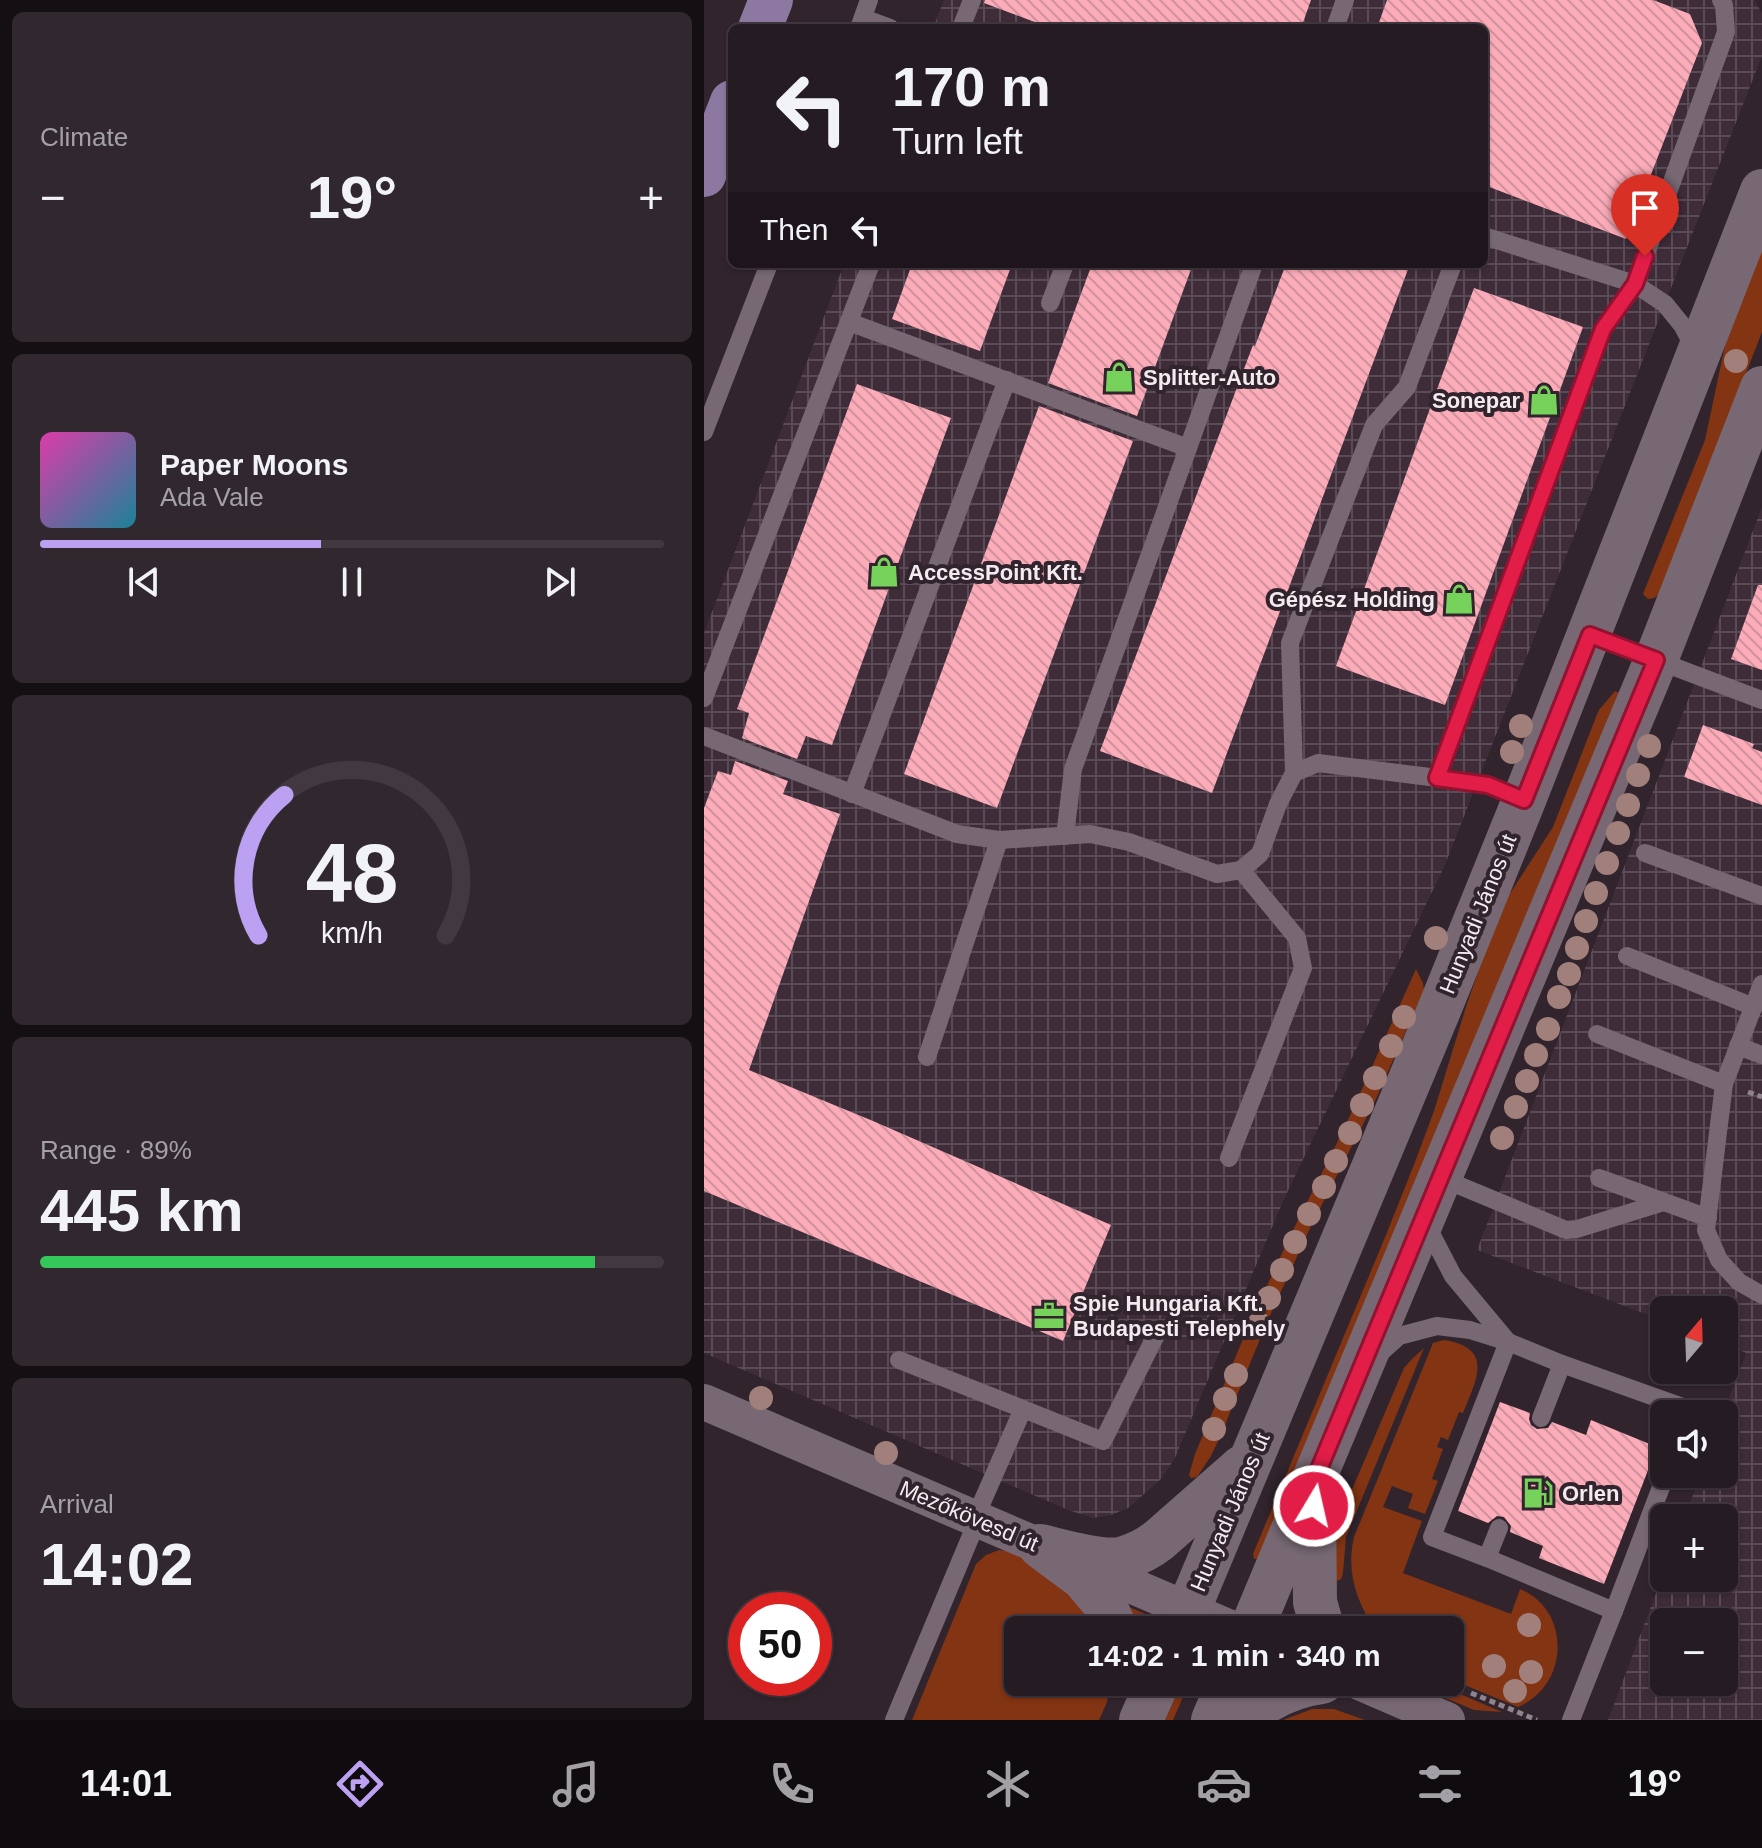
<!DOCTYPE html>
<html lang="en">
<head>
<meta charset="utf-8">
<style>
	:root { --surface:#251b22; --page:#31282f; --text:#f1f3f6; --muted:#a3a1a5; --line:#423940; --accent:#bca0f2 }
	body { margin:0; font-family:Helvetica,sans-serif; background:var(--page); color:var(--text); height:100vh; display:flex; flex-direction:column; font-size:30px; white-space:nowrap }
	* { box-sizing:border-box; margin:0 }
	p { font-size:26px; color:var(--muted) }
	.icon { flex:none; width:44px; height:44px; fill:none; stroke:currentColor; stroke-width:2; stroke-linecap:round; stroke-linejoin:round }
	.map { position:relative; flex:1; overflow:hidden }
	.sheet { display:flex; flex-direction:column; gap:12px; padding:12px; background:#140f13; width:704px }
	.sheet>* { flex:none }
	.hud { position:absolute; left:24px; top:24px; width:760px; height:244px; border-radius:12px; box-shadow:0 2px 6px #0004,0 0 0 2px var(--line); background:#251b22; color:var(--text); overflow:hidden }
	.needle { width:52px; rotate:19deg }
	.tools { position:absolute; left:946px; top:1296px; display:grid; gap:16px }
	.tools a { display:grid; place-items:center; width:88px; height:88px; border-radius:12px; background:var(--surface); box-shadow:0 2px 6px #0004,0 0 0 2px var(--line); font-size:40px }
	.speed { position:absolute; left:24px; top:1592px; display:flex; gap:16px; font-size:40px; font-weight:700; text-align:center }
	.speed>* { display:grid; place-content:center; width:104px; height:104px; border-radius:50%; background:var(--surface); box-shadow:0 2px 6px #0004,0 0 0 2px var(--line); line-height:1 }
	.speed .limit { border:12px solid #d22; background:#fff; color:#111 }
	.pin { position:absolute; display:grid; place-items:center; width:68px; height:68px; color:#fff; margin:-82px -34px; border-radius:50% 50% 50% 0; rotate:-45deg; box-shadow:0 0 8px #0007 }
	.pin .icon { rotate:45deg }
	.me { position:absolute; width:88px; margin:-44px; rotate:9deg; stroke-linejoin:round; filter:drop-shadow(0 0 6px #0008) }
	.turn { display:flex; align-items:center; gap:28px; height:168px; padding:0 32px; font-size:36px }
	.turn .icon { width:104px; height:104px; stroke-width:2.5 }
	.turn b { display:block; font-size:56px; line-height:68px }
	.then { display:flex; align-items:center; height:76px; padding:0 32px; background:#0003; gap:16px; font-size:30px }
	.big { font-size:60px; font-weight:700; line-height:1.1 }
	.sheet .widget { flex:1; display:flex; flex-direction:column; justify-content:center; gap:12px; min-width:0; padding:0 28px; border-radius:12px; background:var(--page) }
	.sheet .dial { align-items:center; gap:0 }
	.dial svg { height:208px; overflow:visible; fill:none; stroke:var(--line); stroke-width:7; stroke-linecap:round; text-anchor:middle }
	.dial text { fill:var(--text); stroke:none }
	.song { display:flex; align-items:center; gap:24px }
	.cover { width:96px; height:96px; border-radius:12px; background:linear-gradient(135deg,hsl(320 70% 55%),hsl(190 70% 35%)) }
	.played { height:8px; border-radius:4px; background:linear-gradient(90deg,var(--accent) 45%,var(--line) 45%) }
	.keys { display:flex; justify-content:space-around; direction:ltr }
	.heat { display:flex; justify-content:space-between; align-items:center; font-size:44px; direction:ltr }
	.charge { height:12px; border-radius:6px; background:linear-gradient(90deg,#34c759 89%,var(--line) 0) }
	.trip { position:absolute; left:300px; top:1616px; width:460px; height:80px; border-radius:12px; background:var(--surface); box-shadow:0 2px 6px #0004,0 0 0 2px var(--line); font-weight:700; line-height:80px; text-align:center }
	.tabs { display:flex; height:128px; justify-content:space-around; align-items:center; background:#0f0b0e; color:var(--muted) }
	.tabs .icon { width:56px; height:56px }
	.tabs .active { color:var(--accent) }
	.tabs b { font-size:36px; color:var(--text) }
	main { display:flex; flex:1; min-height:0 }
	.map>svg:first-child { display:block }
	.industrial { fill:url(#industrial-grid); fill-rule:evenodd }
	.grass { fill:#833412 }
	.building { fill:url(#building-back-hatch) }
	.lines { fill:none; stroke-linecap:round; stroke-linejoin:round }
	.path { stroke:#8f848c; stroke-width:5; stroke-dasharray:6 4; stroke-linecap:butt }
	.service { stroke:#776873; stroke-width:18 }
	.minor { stroke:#776873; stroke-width:36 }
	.secondary { stroke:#776873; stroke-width:44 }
	.primary { stroke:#8d78a1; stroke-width:44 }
	.tree { fill:#a1807b }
	.route-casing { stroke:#92132f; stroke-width:20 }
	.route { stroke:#e11d48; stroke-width:14 }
	.labels { text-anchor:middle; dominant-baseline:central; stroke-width:8; stroke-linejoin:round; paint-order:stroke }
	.poi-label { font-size:22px; font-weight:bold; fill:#f4ebf1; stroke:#31242d; text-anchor:start }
	.street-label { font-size:22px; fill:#f4ebf1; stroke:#31242d }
</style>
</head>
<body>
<main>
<section class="sheet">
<div class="widget"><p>Climate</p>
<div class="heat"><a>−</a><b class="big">19°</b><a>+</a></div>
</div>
<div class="widget">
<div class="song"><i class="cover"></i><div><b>Paper Moons</b><p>Ada Vale</p></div></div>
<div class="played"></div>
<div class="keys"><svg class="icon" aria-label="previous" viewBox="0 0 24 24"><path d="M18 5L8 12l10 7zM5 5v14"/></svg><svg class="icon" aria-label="pause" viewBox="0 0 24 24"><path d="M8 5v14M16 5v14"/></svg><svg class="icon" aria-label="next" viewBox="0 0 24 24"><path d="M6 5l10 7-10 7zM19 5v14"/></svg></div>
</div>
<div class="widget dial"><svg viewBox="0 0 100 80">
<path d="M14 69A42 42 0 1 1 86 69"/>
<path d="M14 69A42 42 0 0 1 24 15" stroke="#bca0f2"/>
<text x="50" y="56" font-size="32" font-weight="700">48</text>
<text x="50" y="72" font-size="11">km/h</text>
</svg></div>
<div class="widget"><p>Range · 89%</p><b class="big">445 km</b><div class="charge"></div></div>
<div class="widget"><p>Arrival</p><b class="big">14:02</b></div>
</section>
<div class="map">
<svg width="1058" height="1720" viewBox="0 0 1058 1720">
	<defs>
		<pattern id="industrial-grid" width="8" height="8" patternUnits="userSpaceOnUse" patternTransform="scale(2)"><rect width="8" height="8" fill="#3e2c39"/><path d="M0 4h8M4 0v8" fill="none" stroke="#5a4b56"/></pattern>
		<pattern id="building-back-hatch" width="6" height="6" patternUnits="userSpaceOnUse" patternTransform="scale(2)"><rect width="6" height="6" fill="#fcabb9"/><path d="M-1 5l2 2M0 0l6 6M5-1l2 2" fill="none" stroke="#cf929d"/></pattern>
	</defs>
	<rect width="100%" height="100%" fill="#31242d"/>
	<g class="industrial">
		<path d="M240,0H1050L1058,13V56L741,865L580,1199L471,1458L456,1480L424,1508L407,1515L389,1518L364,1510L0,1353V633L140,264H780V28H229Z"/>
		<path d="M1058,507V1720H904L960,1572V1578H1020V1518H980L997,1474H1020L1019,1414L1042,1353L1020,1344V1310H960V1321L773,1250ZM960,1622H1020V1682H960Z"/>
	</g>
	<g class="grass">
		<path d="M1058,250V332L956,594L950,598L944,599L939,594L1001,440L1023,336Z"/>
		<path d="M911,691L915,693L554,1559H550L549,1554L682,1235L711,1162L730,1111L762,1007L796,909L849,827L892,717L895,710Z"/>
		<path d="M712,969L719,983L720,990L671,1101L607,1226L563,1322L516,1437L507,1456L493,1477L487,1478L485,1475L491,1454L544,1327L586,1236L639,1131Z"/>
		<path d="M740,1340C791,1348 772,1380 759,1413L755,1412L744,1440L737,1437L733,1447L739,1449L728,1479L734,1481L721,1514L704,1508L709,1494L688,1486L679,1507L718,1521L699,1573L807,1614L816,1589C868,1611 865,1686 814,1707L746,1679V1630H672C652,1602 642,1571 650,1537L729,1343Z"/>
		<path d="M720,1348L642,1537L639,1573L637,1579L631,1582L630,1545L641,1506L700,1368L708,1359Z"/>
		<path d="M295,1550L302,1551L340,1566L397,1630H314V1682H406L403,1702L395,1720H208L272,1564L282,1555Z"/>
		<path d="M413,1602L451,1618L454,1623L451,1630H425Z"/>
		<path d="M703,1682H728L798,1712L770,1710Z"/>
		<path d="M480,1686L482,1690L469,1720H461L475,1689Z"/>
		<path d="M608,1709H630L661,1720H579Z"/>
	</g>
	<g class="building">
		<path d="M281,0H607L597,28H347L280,3Z"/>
		<path d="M683,0H949L986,14L998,43L922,239L780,185V28H673Z"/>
		<path d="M208,264H308L276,351L188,319Z"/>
		<path d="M388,264H489L433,416L344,383Z"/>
		<path d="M582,264H706L508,793L396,751L549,345L551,346Z"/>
		<path d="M770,288L879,327L741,705L632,666Z"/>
		<path d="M153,384L247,418L128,745L102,736L93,759L38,738L45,713L33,709Z"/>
		<path d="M335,406L429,441L293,808L200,774Z"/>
		<path d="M1054,585H1058V670L1027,659Z"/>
		<path d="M999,725L1050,744L1048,748L1058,752V805L980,777Z"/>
		<path d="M31,761L84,781L79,794L136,814L45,1070L169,1121L407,1225L359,1341L0,1191V808L14,771L27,775Z"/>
		<path d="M796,1402L826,1413L825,1419L827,1425L833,1429L844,1428L848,1422L882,1435L887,1420L953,1447L900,1584L835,1558L839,1546L806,1532L807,1526L800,1517L793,1516L784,1523L754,1511Z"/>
	</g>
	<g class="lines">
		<g class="path">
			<path d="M1044,1092L1058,1097"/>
			<path d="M767,1693L833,1720"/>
		</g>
		<g class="service">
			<path d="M159,18L186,28"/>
			<path d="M155,28L165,0"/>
			<path d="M257,28L268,0"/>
			<path d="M631,28L641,0"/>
			<path d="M780,236L931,284L961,304L978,325L991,349"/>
			<path d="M346,303L361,264"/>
			<path d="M145,322L484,448"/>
			<path d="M0,432L65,264"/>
			<path d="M952,660L1058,700"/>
			<path d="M0,698L167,264"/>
			<path d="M0,736L253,834L295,840L386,834L425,842L513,874L537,870L556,854L574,804L590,773L614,763L774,783L784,785L820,800"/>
			<path d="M590,773L586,643L670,425L703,387L749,264"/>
			<path d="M733,778L899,329L931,284L1022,32L1020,5L1017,0"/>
			<path d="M148,794L303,380"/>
			<path d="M361,836L369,769L550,264"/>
			<path d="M941,853L1058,896"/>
			<path d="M923,956L1050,1007"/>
			<path d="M1058,984L1020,1084L1002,1230L1015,1260L1035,1282L1058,1295"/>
			<path d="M893,1034L1020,1084"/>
			<path d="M1034,1046L1058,1055"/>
			<path d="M223,1057L295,840"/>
			<path d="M525,1158L599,968L593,938L537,870"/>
			<path d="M737,1178L862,1230L873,1229L960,1202"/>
			<path d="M895,1178L1004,1218"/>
			<path d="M722,1224L749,1276L804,1342"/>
			<path d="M675,1354L695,1336L733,1326L766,1330L804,1342L858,1364L837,1418"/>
			<path d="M195,1360L319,1409"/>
			<path d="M858,1364L987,1410L985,1414"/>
			<path d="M271,1518L319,1409L399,1441L451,1337"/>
			<path d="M795,1528L783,1558L910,1611L867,1720"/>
			<path d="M783,1558L728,1537L804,1342"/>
			<path d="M910,1611L962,1474"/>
			<path d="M190,1720L274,1519"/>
		</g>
		<g class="minor">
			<path d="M0,1402L531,1630"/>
			<path d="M655,1682L743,1720"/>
		</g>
		<g class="secondary">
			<path d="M610,1501L611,1602L619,1630"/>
			<path d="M336,1546C358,1551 400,1564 420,1558C433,1554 445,1548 455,1540L538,1467"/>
			<path d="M341,1550L379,1578L400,1603L412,1630"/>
			<path d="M476,1630L735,1010L820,800L1058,191"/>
			<path d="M547,1630L952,660L1058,388"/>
			<path d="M437,1720L454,1682"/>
			<path d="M509,1720L525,1682"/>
			<path d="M537,1720C560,1700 587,1686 618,1682"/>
		</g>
		<g class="primary">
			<path d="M56,28L67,0"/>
			<path d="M0,175L28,102"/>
		</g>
	</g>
	<g class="tree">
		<circle cx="1032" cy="361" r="12"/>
		<circle cx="817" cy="726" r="12"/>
		<circle cx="945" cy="746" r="12"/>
		<circle cx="808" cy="752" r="12"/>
		<circle cx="934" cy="775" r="12"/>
		<circle cx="924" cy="805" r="12"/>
		<circle cx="914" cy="833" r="12"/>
		<circle cx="903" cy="863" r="12"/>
		<circle cx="892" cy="893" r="12"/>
		<circle cx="882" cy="921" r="12"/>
		<circle cx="732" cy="938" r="12"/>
		<circle cx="873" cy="948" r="12"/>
		<circle cx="865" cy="974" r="12"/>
		<circle cx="855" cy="997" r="12"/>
		<circle cx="700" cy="1017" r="12"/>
		<circle cx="844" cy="1029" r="12"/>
		<circle cx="687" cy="1046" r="12"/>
		<circle cx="832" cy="1055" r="12"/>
		<circle cx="671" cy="1078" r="12"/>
		<circle cx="823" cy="1081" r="12"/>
		<circle cx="658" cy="1105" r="12"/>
		<circle cx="812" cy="1107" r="12"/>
		<circle cx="646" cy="1133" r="12"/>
		<circle cx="798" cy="1138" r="12"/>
		<circle cx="632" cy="1161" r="12"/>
		<circle cx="620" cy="1187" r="12"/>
		<circle cx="605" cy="1214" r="12"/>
		<circle cx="591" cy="1242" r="12"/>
		<circle cx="578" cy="1270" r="12"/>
		<circle cx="565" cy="1298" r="12"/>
		<circle cx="555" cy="1324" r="12"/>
		<circle cx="532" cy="1375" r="12"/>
		<circle cx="57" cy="1398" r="12"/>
		<circle cx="521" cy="1399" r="12"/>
		<circle cx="510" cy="1429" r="12"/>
		<circle cx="182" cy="1453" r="12"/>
		<circle cx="825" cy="1625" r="12"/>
		<circle cx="790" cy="1666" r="12"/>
		<circle cx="827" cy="1672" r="12"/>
		<circle cx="811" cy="1691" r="12"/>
	</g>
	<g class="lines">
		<g class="route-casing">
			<path id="route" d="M610,1506V1481L952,660L886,635L820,800L784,785L733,778L899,329L931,284L941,256"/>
		</g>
		<use href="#route" class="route"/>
	</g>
	<defs>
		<g id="shop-bare" transform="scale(2.4)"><path d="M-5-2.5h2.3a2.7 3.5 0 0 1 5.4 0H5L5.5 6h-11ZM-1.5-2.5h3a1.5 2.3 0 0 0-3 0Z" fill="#76d25a" stroke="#31242d" stroke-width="2.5" paint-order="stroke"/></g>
		<g id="office-bare" transform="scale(2.4)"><path d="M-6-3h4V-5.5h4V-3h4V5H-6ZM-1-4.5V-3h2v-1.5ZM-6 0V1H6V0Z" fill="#76d25a" stroke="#31242d" stroke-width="2.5" paint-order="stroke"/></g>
		<g id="fuel-bare" transform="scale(2.4)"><path d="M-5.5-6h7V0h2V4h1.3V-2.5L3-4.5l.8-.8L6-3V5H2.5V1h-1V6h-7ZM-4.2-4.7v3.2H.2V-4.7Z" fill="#76d25a" stroke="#31242d" stroke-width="2.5" paint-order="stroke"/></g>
	</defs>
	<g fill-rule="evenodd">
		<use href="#shop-bare" x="415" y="377"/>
		<use href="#shop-bare" x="840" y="400"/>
		<use href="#shop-bare" x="180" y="572"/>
		<use href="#shop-bare" x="755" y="599"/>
		<use href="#office-bare" x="345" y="1316"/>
		<use href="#fuel-bare" x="834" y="1493"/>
	</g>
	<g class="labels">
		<g class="poi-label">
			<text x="439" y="377">Splitter-Auto</text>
			<text x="816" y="400" text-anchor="end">Sonepar</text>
			<text x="204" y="572">AccessPoint Kft.</text>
			<text x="731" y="599" text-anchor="end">Gépész Holding</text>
			<text x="369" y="1303">Spie Hungaria Kft.<tspan x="369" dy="25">Budapesti Telephely</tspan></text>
			<text x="858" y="1493">Orlen</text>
		</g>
		<g class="street-label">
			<text transform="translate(774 914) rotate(-68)">Hunyadi János út</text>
			<text transform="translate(526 1512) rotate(-67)">Hunyadi János út</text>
			<text transform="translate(265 1516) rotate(23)">Mezőkövesd út</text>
		</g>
	</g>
</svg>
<div class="tools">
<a><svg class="needle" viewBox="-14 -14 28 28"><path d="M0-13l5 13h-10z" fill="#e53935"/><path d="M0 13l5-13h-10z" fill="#a3a1a5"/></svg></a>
<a><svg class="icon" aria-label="sound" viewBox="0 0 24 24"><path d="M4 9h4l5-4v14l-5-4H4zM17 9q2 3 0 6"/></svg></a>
<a>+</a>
<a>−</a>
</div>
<div class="speed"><div class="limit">50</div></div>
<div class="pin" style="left:941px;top:256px;background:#d93025"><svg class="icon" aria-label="arrive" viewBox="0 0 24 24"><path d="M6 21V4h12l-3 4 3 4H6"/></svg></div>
<svg class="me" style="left:610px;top:1506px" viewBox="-20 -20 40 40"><circle r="17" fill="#e11d48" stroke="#fff" stroke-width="3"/><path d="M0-11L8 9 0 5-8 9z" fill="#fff"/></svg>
<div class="trip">14:02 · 1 min · 340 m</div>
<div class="hud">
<div class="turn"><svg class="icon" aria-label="left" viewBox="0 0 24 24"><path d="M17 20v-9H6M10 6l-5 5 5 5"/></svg><div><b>170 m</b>Turn left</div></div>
<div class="then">Then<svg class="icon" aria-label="left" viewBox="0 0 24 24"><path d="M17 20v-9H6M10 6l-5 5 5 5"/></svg></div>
</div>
</div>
</main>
<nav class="tabs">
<b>14:01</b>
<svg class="icon active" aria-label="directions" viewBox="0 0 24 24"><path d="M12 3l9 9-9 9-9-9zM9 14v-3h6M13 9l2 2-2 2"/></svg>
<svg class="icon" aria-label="music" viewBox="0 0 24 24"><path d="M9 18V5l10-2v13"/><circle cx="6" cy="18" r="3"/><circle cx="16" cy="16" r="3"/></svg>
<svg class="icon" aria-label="phone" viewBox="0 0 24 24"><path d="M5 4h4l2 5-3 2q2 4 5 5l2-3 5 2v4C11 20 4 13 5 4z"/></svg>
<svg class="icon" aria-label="climate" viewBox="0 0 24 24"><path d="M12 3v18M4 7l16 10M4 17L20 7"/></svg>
<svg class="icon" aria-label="car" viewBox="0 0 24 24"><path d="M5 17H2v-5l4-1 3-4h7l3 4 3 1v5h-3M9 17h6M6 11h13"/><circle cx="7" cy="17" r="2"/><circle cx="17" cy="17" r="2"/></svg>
<svg class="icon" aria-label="filters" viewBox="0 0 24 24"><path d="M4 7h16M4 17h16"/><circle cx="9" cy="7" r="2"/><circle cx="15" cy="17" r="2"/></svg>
<b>19°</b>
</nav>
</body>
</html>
